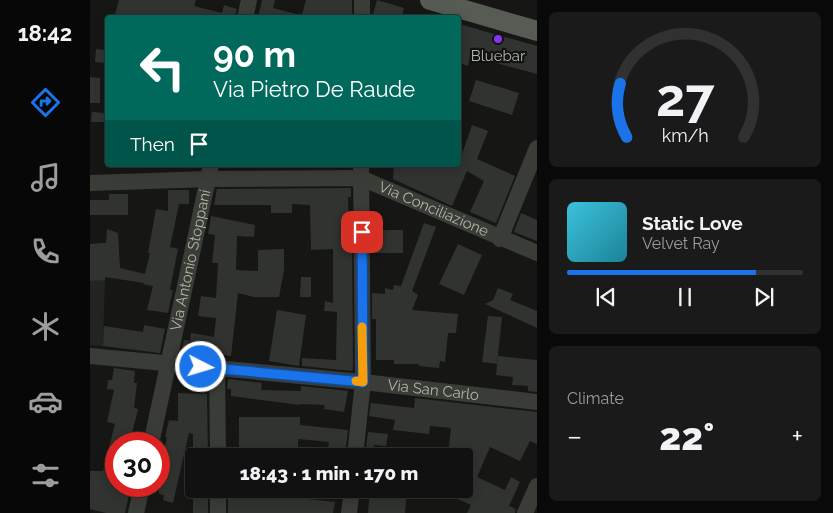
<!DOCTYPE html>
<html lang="en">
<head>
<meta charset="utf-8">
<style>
	:root { --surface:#101110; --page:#191a19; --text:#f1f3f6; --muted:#9c9d9f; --line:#303130; --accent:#1a73e8 }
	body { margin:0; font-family:Raleway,sans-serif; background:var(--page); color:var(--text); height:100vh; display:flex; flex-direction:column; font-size:19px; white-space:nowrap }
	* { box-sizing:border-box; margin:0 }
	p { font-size:16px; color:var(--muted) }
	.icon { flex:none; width:28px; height:28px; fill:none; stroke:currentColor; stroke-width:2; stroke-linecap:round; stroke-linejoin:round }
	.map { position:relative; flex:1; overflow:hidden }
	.sheet { display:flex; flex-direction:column; gap:12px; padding:12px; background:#090909; width:296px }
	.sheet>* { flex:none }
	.top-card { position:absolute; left:15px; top:15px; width:356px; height:152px; border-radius:5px; box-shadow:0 2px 12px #0003,0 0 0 1px var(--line); background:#00695c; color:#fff; overflow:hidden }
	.speed { position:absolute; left:15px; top:432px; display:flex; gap:10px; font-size:25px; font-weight:700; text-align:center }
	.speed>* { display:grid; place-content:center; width:65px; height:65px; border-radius:50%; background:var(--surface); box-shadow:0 2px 12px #0003,0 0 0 1px var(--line); line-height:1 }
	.speed .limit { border:8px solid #d22; background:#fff; color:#111 }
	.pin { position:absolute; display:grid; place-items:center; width:42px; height:42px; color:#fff; margin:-21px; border-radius:10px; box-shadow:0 2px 8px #0006 }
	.me { position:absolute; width:55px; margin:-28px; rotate:95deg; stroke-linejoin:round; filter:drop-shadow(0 0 4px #0008) }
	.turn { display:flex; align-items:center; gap:18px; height:105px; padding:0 25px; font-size:22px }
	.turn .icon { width:65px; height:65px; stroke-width:2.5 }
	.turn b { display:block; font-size:35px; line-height:42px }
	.then { display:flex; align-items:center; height:48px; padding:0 25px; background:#0003; gap:10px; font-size:19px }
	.big { font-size:38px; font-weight:800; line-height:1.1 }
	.sheet .tile { flex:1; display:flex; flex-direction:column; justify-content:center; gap:8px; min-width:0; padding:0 18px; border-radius:8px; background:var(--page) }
	.sheet .dial { align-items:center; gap:0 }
	.dial svg { height:130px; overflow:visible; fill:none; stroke:var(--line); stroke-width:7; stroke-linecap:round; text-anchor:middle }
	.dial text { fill:var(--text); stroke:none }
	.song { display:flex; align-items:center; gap:15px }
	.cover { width:60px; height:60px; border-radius:8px; background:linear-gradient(135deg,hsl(190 70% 55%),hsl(190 70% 35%)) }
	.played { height:5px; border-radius:2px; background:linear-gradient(90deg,var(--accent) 80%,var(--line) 80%) }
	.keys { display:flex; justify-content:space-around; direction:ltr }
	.heat { display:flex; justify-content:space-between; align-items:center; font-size:28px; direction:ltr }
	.trip { position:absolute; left:95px; top:448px; width:288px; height:50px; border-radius:5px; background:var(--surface); box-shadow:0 2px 12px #0003,0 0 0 1px var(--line); font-weight:800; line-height:50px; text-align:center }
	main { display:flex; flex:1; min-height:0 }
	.menu { display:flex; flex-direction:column; width:90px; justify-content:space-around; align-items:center; background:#060706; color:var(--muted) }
	.menu .icon { width:35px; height:35px }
	.menu .on { color:var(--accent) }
	.menu b { font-size:22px; color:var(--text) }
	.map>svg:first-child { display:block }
	.built { fill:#222421 }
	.building { fill:#313330 }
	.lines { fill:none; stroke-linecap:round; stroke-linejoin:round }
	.minor { stroke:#393c37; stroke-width:16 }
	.major { stroke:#565b53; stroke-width:20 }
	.route-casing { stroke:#114b97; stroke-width:12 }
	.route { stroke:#1a73e8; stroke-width:9 }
	.slow { stroke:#f59e0b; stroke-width:9 }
	.poi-dot { fill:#8634f1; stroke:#111210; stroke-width:2 }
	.labels { text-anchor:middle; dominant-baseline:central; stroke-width:4.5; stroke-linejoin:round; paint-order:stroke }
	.poi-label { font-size:15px; fill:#b0b7a7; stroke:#111210 }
	.street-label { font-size:15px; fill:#b0b7a7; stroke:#111210 }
</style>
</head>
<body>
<main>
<nav class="menu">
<b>18:42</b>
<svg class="icon on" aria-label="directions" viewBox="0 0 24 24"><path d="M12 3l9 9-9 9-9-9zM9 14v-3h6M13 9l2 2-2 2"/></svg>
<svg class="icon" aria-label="music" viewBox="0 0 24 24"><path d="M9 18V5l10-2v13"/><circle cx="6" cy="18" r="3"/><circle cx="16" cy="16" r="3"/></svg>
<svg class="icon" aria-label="phone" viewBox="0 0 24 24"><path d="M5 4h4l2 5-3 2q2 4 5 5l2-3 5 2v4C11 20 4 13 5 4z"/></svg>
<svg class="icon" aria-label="climate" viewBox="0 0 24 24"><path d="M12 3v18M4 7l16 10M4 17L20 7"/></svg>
<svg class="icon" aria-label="car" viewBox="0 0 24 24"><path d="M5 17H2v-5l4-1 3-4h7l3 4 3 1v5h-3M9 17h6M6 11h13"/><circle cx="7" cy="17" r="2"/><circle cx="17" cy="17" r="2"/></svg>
<svg class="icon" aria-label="filters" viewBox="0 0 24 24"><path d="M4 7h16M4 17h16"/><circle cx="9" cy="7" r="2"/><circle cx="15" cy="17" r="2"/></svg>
</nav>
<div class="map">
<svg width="447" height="513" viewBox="0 0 447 513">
	<rect width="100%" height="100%" fill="#161715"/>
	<path class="built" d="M16,243L13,346L0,345V244Z"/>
	<g class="building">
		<path d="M29,0H106L104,6L132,13L134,5L147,9L144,18H24Z"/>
		<path d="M172,0H185L183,8L206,14V18H168Z"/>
		<path d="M216,0H262V18H211Z"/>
		<path d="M287,0L314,8L311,18H282Z"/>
		<path d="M369,24L447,46V74L380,56L378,66L369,63Z"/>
		<path d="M6,49L16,50L14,63L5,62Z"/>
		<path d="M0,77L10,78V103H0Z"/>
		<path d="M386,80L429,93L422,115L379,101Z"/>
		<path d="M2,112L15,113V122H1Z"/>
		<path d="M382,125L398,131L387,159L425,176L406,223L380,212L394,181L377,171L362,206L303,179L304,165H369V156L371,157Z"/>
		<path d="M261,188V197H258L259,230L260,238H262L263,369L262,371L212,366V358L246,360L247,312L234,311L235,301L243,303V249L221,250L220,205L202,204V213H181V205H124L127,189Z"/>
		<path d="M78,190H99V204H89L80,247L88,249L80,290H83L78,313L57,310L63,286L53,284L54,283L15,277V280L0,281V244L16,243L17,229L28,233L30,268L55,274L60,253H58L66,209L78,211Z"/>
		<path d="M19,194H38V215H0V200H19Z"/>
		<path d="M431,213L447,220V241L424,232Z"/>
		<path d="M121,216L165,225L164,237L147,236L146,270L168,271V250L194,249V270L189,297H164L148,293L141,356L110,353L109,356L91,354L94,340L100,341L101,333L124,337L126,318L108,316L111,296L126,298L128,263H122L125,235L118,234Z"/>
		<path d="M334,223L346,227L322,291L328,295L322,310L368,314L366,333H358L355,362L350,361L349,368L329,366V364H304V360H286V319H282V293L295,294V288L303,290L304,285L311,286Z"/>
		<path d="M285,230H313V253H286Z"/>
		<path d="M368,244L392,255L374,295L349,284Z"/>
		<path d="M211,277H221V297H210Z"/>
		<path d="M408,288L423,294L420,300L447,311V328L395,304L403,300Z"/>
		<path d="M187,310L216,315L209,366L179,361Z"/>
		<path d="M398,316L412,317L407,364L392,362Z"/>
		<path d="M54,325L75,329L70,353L13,346L14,326L53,332Z"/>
		<path d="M408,356L447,360V392L438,391V386L422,385L423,377L406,375Z"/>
		<path d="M24,368L45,371L44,383H47L44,408L48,409L42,434L48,435L46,444H26V486H34L32,493L39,495L35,513H16L0,509V471H13L25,424L17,422L24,390L17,389L18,380H22Z"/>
		<path d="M138,379L172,383L171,390L211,391V386L258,391L254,412L234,409L235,405L210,404V405L141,396V389H137Z"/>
		<path d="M88,393L117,394L118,456H103V434L99,433L83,503L73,500L74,495L69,494V473L77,437H75L79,420L88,421Z"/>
		<path d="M325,398L447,412V444L440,441L430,461L400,447L387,477L415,490L421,477L430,482L419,506L426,509L425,513H377L381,505L345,489H374V469L379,456H358L361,428L340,426L339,434L303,430L305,420L279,416L281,403L324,408Z"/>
		<path d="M149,417H210V425L258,430L255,456H237L239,442L208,439V452L160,451V456H149Z"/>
		<path d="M278,432L298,434L296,446L284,445L283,456H275Z"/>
		<rect x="103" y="489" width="15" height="24"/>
		<path d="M138,489H209V498L245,502L243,513H138Z"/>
		<path d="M280,489H317L315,513H278Z"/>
	</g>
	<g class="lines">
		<g class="minor">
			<path d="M155,18L159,0"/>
			<path d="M272,18V0"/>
			<path id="s1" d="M0,183L118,179L271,178L447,253"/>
			<path d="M410,239L447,148"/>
			<path id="s2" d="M0,356L273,382L447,402"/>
			<path d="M127,368L128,456"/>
			<path id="s3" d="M61,444L121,165"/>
			<path d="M265,456L273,382L271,165"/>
			<path d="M128,489V513"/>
			<path d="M46,513L52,486"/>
			<path d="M259,513L262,489"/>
			<path d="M435,513L447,486"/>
		</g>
		<path class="major" d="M340,0L447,31"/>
	</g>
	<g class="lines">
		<g class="route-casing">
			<path id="route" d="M111,367L273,382L272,232"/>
		</g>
		<use href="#route" class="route"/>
		<path class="slow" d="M266,381L273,382L272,327"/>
	</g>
	<circle class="poi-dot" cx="408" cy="39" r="5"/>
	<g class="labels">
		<g class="poi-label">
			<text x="408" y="56">Bluebar</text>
		</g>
		<g class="street-label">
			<text stroke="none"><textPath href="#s1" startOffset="350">Via Conciliazione</textPath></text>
			<text stroke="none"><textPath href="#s3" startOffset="188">Via Antonio Stoppani</textPath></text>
			<text stroke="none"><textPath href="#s2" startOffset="345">Via San Carlo</textPath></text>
		</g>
	</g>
</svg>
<div class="speed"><div class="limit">30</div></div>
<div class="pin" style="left:272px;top:232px;background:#d93025"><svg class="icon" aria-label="arrive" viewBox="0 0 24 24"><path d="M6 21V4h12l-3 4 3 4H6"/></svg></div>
<svg class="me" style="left:111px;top:367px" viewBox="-20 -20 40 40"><circle r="17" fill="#1a73e8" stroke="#fff" stroke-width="3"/><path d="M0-11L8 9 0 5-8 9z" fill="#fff"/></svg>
<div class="trip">18:43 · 1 min · 170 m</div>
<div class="top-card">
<div class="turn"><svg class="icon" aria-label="left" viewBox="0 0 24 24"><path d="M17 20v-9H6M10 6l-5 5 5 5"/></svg><div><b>90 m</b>Via Pietro De Raude</div></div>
<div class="then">Then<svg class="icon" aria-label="arrive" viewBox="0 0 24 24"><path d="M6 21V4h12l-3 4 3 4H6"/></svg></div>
</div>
</div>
<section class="sheet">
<div class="tile dial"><svg viewBox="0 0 100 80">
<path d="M14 69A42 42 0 1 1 86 69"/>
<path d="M14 69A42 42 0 0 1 10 36" stroke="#1a73e8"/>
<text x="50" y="56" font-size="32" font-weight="700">27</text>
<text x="50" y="72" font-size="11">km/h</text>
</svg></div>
<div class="tile">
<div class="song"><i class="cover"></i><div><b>Static Love</b><p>Velvet Ray</p></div></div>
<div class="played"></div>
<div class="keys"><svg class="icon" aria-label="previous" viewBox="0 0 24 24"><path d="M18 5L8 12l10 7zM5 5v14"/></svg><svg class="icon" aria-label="pause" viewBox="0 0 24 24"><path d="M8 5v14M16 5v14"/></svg><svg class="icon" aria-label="next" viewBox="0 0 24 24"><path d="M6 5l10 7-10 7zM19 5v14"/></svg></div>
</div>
<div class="tile"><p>Climate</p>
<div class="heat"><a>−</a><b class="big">22°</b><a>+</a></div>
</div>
</section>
</main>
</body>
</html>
